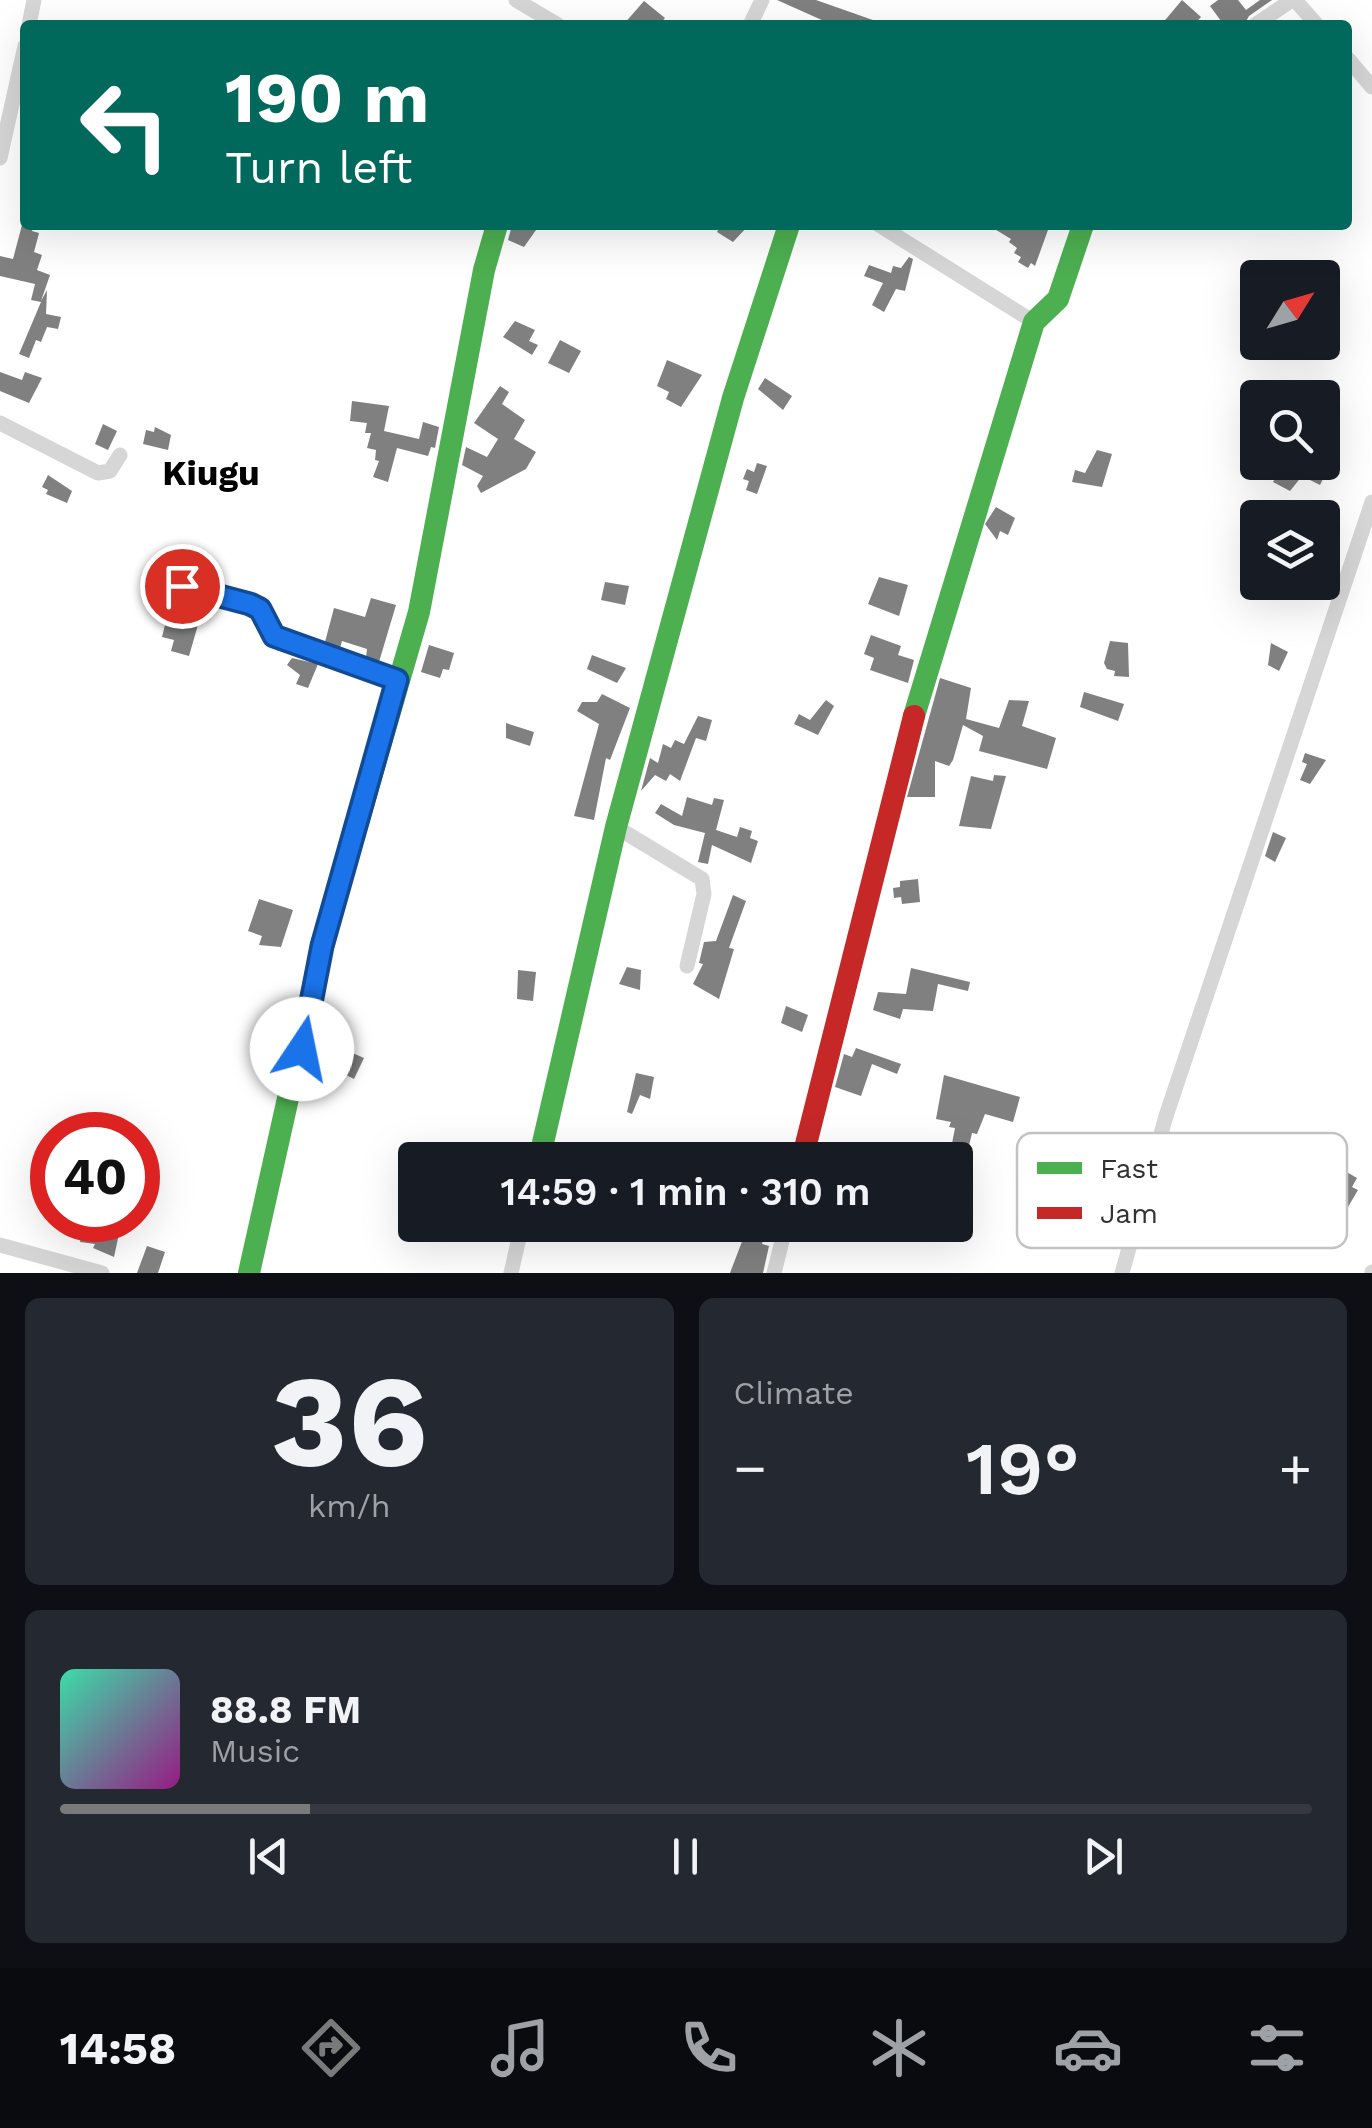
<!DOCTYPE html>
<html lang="en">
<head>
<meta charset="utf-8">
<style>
	:root { --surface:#171b24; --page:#242831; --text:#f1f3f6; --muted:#9ea1a6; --line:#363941; --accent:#7a7a7a }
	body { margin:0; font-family:"Work Sans",sans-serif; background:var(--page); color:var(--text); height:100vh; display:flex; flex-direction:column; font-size:38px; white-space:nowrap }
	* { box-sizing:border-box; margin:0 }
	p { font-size:32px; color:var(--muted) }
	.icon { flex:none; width:55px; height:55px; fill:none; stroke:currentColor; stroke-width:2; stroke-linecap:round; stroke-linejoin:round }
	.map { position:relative; height:1273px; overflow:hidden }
	.panel { display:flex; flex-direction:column; gap:25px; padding:25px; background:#0d0f14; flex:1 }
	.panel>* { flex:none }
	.banner { position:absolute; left:20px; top:20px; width:1332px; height:210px; border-radius:10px; box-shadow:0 10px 40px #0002; background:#00695c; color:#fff; overflow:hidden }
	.needle { width:65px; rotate:53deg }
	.fabs { position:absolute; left:1240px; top:260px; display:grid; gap:20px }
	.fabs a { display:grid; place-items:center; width:100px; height:100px; border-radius:10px; background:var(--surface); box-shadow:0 10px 40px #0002; font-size:50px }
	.speed { position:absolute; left:30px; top:1112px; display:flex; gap:20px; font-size:50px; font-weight:700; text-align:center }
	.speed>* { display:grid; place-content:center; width:130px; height:130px; border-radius:50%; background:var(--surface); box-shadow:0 10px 40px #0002; line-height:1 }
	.speed .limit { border:15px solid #d22; background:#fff; color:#111 }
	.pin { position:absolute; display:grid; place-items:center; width:85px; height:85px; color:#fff; margin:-42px; border:5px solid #fff; border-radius:50%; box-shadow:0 2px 10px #0007 }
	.me { position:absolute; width:110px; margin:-55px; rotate:11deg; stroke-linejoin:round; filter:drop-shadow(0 0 8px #0008) }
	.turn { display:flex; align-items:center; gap:35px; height:210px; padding:0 40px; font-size:45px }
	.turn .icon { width:130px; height:130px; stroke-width:2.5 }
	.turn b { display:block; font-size:70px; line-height:85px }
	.big { font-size:75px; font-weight:600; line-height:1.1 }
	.panel .widget { flex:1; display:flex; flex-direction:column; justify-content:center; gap:15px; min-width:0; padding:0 35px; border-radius:15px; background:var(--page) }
	.panel .dial { align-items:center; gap:0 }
	.dial b { font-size:130px; line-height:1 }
	.song { display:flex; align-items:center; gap:30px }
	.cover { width:120px; height:120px; border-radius:15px; background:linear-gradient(135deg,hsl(160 70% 55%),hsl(310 70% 35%)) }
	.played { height:10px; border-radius:5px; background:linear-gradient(90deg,var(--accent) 20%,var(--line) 20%) }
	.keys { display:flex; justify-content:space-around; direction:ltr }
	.heat { display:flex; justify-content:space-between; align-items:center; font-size:55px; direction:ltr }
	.panel .tiles { flex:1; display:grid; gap:25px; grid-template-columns:1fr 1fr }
	.widget:last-child { grid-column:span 2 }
	.trip { position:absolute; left:398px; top:1142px; width:575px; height:100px; border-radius:10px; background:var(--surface); box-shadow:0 10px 40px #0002; font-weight:600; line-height:100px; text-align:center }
	.tabs { display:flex; height:160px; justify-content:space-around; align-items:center; background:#090b0e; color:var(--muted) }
	.tabs .icon { width:70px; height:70px }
	.tabs .selected { color:var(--accent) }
	.tabs b { font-size:45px; color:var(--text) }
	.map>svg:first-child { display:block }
	.building { fill:#808080 }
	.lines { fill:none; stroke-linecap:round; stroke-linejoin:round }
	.street { stroke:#d6d6d6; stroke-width:15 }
	.fast { stroke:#4caf50; stroke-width:22 }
	.jam { stroke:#c62828; stroke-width:22 }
	.route-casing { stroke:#114b97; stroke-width:25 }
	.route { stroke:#1a73e8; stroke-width:18 }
	.labels { text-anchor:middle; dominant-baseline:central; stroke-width:10; stroke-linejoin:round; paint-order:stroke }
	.quarter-label { font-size:35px; font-weight:bold; fill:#000; stroke:#fff }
	.key { fill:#fff; stroke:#c2c2c2; stroke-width:2.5 }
	.key-label { font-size:28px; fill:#323232 }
</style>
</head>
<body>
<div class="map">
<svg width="1372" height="1273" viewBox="0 0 1372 1273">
	<rect width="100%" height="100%" fill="#fff"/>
	<g class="building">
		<path d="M777,0H816L887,25H833Z"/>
		<path d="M1182,0L1201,17L1194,25H1161Z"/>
		<path d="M1218,0H1238L1246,10L1260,0H1272L1249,16L1244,25H1224L1210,6Z"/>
		<path d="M644,1L665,18L659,25H623Z"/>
		<path d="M22,225H33L32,231L39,233L34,252L42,255L37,270L50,275L41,301L47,290L46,314L61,317L58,329L47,327L41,342L36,340L29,358L19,354L41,302L31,300L35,284L0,276V256L13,259Z"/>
		<path d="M512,225L536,230L524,247L508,240Z"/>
		<path d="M721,225H749L733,242L717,232Z"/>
		<path d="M988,225H1040L1048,230L1035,266L1031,263L1028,268L1018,262L1021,257L1014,253L1017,248L1009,242L1011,239Z"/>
		<path d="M909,257L913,259L905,291L896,289L884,312L872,305L883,283L864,276L869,265L891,273L893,266L901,268Z"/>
		<path d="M515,321L535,330L529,341L538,345L532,355L503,337Z"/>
		<path d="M560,340L581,351L569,373L548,363Z"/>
		<path d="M667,360L702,375L681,407L666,399L669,392L657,386Z"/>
		<path d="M0,372L22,380L25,372L42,378L29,403L0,391Z"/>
		<path d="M765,378L792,396L783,410L758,389Z"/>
		<path d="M500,386L509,392L502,404L525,420L514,439L536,452L526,469L481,493L477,486L483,476L462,465L466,447L487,457L498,439L474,423Z"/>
		<path d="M352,401L389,406L384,431L419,439L423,422L439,427L435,448L431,447L428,456L397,448L388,482L373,477L379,461L375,460L376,450L367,448L371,433H365L367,423L350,421Z"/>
		<path d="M103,424L117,431L108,450L95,444Z"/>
		<path d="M155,427L171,435L168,450L143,444L146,430L154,432Z"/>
		<path d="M1097,450L1112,454L1102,487L1072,482L1075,470L1085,473Z"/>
		<path d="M1284,462H1298L1324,477L1320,485L1302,476L1290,491L1273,482Z"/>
		<path d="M757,463L767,466L757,494L746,490L749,481L743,479L747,469L754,472Z"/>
		<path d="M48,475L72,491L67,503L46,494L48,490L42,487Z"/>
		<path d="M996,507L1015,518L1008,535L1000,531L997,540L985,524Z"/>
		<path d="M879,577L908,585L899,616L868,604Z"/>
		<path d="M605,582L629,586L625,605L601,600Z"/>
		<path d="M173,593L204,604L189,656L171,651L174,640L162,637Z"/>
		<path d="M371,598L396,605L379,662L366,657L367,649L342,641L340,648L325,642L334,608L365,617Z"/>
		<path d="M871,635L901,646L898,655L914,660L908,683L870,670L874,658L864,654Z"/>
		<path d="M1110,641L1128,643L1129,677L1114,676L1115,671L1107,669L1104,663Z"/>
		<path d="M1271,643L1288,652L1279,671L1268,665Z"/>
		<path d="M429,645L454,653L449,670L443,669L440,678L421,672Z"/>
		<path d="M592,655L626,668L617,683L587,669Z"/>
		<path d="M292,658L318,664L308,688L296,684L300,675L287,665Z"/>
		<path d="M940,678L971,688L966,719L999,728L1009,700L1029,701L1022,726L1056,738L1047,769L979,751L983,736L963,725L953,760L949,766L935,761V797H907Z"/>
		<path d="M1084,692L1124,704L1118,721L1080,707Z"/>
		<path d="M602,694L630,708L610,760L606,758L594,820L574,816L599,724L577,711L582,702H597Z"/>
		<path d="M826,700L834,706L818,735L794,724L799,714L810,720Z"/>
		<path d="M698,716L712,720L706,741L696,738L680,781L670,774L666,781L655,775L641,791L650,758L658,763L663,744L671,748L675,740L684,744Z"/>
		<path d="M506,723L534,732L530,746L506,738Z"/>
		<path d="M1305,753L1326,760L1310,784L1300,780L1307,764L1302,762Z"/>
		<path d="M994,775L1006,776L991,829L959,826L971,776L993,781Z"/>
		<path d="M687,797L712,805L714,798L724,800L716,830L737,837L740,827L752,831L750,838L758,841L751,863L712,845L708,864L698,862L705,833L674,825L655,813L661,804L682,816Z"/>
		<path d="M1273,832L1286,838L1275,862L1265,856Z"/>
		<path d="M918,879L920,902L902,904L901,897L894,898L893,888L900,887V881Z"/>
		<path d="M733,895L746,901L729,948L734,949L719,999L693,984L703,964L699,963L704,942L716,941Z"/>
		<path d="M259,899L293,910L281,947L259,945L262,936L248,931Z"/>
		<path d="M627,967L641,970L640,990L619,984Z"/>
		<path d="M911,968L970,982L968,991L938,984L933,1011L903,1009L900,1019L873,1010L878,992L906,994Z"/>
		<path d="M518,970L536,972L533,1001L517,999Z"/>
		<path d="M786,1006L808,1015L802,1032L781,1023Z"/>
		<path d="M856,1048L901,1064L897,1074L872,1064L861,1096L835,1087L844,1054L852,1057Z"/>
		<path d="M348,1051L364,1058L354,1079L340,1072Z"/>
		<path d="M636,1073L654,1077L650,1099L640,1095L632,1114L627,1112Z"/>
		<path d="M944,1075L1020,1097L1013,1122L985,1114L977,1134L972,1133L959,1188H955V1160L949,1159L955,1128L949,1127L951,1122L936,1119Z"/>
		<path d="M1345,1171L1357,1178L1352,1187L1358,1190L1338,1224L1331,1220L1344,1194L1334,1189Z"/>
		<path d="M84,1220H122L114,1257L93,1248L95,1244L80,1242Z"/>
		<path d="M746,1231L764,1236L762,1244L769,1246L763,1273H730Z"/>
		<path d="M147,1246L165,1252L158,1273H137Z"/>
	</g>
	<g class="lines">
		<g class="street">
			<path d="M516,0L558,25"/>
			<path d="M1295,0L1317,25"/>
			<path d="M29,25L34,0"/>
			<path d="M750,25L762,0"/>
			<path d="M1255,25L1292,0"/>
			<path d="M1348,59L1372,87"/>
			<path d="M0,158L25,46"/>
			<path d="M879,225L1034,322"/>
			<path d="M0,423L98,473L110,471L120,455"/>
			<path d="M182,586L250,604L260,609L274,636L397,680"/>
			<path d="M616,827L702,879L704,894L687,966"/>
			<path d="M0,1245L102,1273"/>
			<path d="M511,1273L522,1225"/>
			<path d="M774,1273L786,1225"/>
			<path d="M1122,1273L1166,1116L1372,502"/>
			<path d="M1372,1273V1272"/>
		</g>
		<g class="fast">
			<path d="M914,716L1034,322L1058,299L1083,225"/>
			<path d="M539,1160L616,827L733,398L789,225"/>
			<path d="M249,1273L322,946L419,612L484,270L497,225"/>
		</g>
		<path class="jam" d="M802,1160L914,716"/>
	</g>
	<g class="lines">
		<g class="route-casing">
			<path id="route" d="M182,586L250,604L260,609L274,636L397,680L322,946L302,1049"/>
		</g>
		<use href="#route" class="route"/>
	</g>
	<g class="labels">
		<g class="quarter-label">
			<text x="211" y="473">Kiugu</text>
		</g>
	</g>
	<rect x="1017" y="1133" width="330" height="115" rx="15" class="key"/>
	<rect x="1037" y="1162" width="45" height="12" fill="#4caf50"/>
	<rect x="1037" y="1207" width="45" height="12" fill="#c62828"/>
	<g class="key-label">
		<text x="1100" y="1178">Fast</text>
		<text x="1100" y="1223">Jam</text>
	</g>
</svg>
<div class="fabs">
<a><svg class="needle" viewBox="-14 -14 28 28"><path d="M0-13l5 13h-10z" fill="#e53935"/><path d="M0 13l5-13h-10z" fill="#9ea1a6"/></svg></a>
<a><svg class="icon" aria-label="search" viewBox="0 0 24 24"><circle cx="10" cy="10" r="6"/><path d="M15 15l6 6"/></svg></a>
<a><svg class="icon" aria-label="layers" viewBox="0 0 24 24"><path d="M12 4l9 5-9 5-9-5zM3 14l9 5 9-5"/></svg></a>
</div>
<div class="speed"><div class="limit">40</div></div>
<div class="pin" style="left:182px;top:586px;background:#d93025"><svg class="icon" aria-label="arrive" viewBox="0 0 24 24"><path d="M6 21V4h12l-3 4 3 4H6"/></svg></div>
<svg class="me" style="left:302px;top:1049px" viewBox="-20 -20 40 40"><circle r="19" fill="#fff"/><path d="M0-13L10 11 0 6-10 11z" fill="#1a73e8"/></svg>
<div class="trip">14:59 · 1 min · 310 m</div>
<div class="banner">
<div class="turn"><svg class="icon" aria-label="left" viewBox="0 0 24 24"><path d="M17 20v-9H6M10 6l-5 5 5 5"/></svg><div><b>190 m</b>Turn left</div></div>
</div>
</div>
<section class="panel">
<div class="tiles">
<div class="widget dial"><b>36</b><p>km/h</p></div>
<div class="widget"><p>Climate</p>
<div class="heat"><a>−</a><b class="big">19°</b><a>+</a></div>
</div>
<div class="widget">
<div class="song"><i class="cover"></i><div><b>88.8 FM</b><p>Music</p></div></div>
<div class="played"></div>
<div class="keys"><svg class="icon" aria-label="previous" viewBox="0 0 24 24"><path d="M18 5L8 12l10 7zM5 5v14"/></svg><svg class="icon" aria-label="pause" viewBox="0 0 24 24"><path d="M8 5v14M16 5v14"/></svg><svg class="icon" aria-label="next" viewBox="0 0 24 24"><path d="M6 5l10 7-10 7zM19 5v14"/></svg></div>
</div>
</div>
</section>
<nav class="tabs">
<b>14:58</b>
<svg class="icon selected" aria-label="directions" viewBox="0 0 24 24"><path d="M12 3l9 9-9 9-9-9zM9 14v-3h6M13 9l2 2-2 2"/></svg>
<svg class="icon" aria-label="music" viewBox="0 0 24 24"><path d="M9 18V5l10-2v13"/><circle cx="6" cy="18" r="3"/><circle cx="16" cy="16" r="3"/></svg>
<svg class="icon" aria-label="phone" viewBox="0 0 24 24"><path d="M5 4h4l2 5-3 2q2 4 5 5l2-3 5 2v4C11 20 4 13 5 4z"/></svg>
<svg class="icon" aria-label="climate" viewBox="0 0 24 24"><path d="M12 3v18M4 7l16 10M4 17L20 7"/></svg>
<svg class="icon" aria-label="car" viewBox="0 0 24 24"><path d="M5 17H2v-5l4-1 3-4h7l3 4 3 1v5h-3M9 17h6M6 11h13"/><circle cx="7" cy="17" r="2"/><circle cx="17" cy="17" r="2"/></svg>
<svg class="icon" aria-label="filters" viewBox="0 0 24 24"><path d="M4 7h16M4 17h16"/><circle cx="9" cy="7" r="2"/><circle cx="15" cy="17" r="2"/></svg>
</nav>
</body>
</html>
